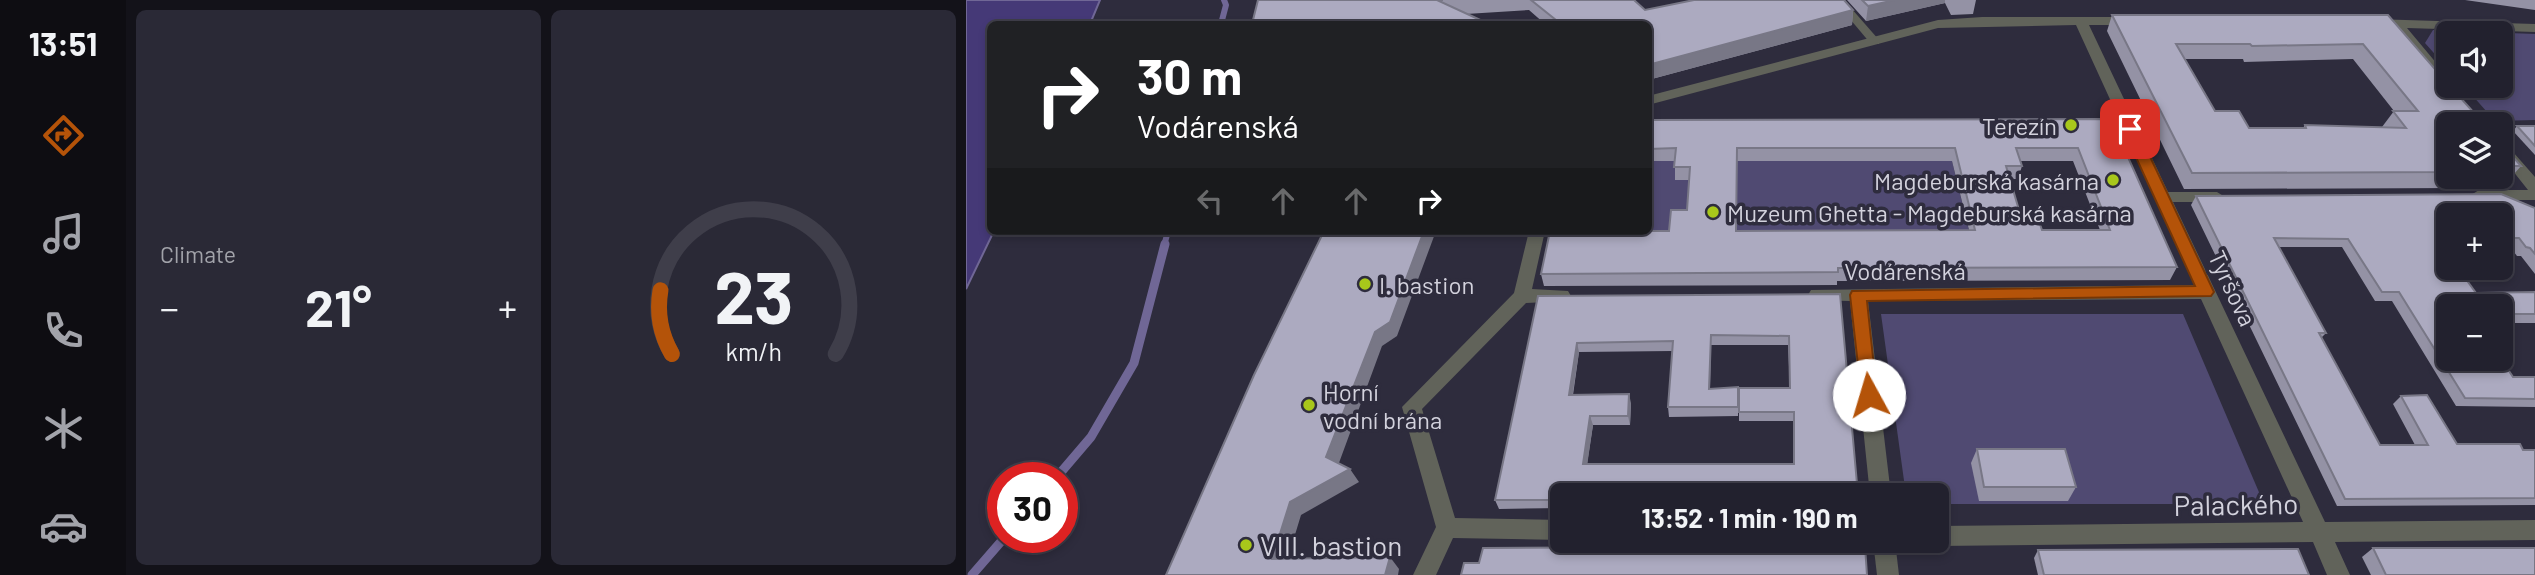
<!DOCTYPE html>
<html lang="en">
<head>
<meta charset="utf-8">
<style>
	:root { --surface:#22212e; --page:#2a2936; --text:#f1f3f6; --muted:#a2a3aa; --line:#3f3e4a; --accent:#b45309 }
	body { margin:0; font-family:Barlow,sans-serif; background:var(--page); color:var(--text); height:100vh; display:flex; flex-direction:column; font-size:26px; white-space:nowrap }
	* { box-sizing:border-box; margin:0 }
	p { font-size:23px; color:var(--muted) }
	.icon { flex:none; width:38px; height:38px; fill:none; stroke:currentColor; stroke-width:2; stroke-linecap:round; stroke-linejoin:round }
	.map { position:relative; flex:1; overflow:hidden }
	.side { display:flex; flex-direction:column; gap:10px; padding:10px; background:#131219; width:840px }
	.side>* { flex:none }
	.hud { position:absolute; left:21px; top:21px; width:665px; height:214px; border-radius:10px; box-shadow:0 4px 10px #0003,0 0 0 2px var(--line); background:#202124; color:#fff; overflow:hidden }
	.controls { position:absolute; left:1470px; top:21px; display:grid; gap:14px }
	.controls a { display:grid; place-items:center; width:77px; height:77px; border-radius:10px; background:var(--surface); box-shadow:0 4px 10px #0003,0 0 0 2px var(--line); font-size:35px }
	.speed { position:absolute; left:21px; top:462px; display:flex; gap:14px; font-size:35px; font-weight:700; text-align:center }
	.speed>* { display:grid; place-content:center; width:91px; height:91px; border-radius:50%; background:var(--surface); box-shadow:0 4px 10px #0003,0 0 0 2px var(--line); line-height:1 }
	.speed .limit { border:10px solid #d22; background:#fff; color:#111 }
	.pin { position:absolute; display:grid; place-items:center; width:60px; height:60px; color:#fff; margin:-30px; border-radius:14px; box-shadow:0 4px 10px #0006 }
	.me { position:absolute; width:77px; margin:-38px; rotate:354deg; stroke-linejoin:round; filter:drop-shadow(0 0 5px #0008) }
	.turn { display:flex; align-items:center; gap:24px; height:147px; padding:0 35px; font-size:32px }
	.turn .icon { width:91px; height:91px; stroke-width:2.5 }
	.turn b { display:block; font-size:49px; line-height:60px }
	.lanes { display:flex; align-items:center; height:66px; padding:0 35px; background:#0003; justify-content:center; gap:35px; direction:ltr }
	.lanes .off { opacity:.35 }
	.big { font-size:52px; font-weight:700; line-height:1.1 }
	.side .card { flex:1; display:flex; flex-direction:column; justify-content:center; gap:10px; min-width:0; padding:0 24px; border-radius:10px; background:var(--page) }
	.side .dial { align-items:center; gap:0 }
	.dial svg { height:182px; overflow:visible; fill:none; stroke:var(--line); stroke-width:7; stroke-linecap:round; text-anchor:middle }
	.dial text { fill:var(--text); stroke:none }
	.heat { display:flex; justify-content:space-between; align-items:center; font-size:38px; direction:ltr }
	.side .tiles { flex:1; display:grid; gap:10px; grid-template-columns:repeat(2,1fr) }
	.trip { position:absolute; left:584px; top:483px; width:399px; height:70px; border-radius:10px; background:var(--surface); box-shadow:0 4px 10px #0003,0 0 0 2px var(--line); font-weight:700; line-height:70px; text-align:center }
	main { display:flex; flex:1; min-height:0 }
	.tabs { display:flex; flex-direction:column; width:126px; justify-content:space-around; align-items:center; background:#0e0d12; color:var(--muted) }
	.tabs .icon { width:49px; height:49px }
	.tabs .current { color:var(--accent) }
	.tabs b { font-size:32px; color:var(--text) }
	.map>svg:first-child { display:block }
	.green { fill:#504a72 }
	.water { fill:#453977; stroke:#706796; stroke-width:2 }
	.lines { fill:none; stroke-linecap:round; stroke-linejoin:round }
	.stream-far1 { stroke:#706796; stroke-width:6 }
	.stream { stroke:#706796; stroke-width:9 }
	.lane { fill:#61635a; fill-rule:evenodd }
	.street { fill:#61635a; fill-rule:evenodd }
	.wall { fill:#9492a5; fill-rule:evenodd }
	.shaded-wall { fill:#787786 }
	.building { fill:#acaac0; stroke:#787786; stroke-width:2; fill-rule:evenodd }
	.route { fill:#b45309; stroke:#753606; stroke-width:2 }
	.poi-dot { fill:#a8c71b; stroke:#2e2c3d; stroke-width:2.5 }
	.labels { text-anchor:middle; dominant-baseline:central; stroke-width:7; stroke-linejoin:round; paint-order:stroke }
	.poi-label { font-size:24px; fill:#d3d2dd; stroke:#2e2c3d; text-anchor:start }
	.street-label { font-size:24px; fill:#d3d2dd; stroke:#2e2c3d }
	.near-street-label { font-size:28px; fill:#d3d2dd; stroke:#2e2c3d }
	.near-poi-label { font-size:28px; fill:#d3d2dd; stroke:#2e2c3d; text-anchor:start }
</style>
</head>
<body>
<main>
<nav class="tabs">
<b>13:51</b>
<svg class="icon current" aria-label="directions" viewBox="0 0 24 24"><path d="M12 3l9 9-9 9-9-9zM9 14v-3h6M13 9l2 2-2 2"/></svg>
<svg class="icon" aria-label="music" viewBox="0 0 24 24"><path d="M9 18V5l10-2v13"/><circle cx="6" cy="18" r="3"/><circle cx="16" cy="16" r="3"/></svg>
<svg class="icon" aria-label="phone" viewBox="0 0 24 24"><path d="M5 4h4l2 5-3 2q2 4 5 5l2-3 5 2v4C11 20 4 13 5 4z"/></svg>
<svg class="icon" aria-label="climate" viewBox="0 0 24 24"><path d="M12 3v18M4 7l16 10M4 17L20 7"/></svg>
<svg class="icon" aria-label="car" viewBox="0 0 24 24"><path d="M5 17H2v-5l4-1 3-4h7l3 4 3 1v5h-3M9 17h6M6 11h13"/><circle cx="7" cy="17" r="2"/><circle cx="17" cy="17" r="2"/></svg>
</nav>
<section class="side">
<div class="tiles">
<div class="card"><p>Climate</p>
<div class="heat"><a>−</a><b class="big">21°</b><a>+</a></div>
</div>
<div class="card dial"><svg viewBox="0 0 100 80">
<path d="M14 69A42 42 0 1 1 86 69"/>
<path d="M14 69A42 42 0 0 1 9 41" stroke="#b45309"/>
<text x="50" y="56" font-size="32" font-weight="700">23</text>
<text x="50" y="72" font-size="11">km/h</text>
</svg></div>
</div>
</section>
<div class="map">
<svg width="1569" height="575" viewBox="0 0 1569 575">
	<rect width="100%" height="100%" fill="#2e2c3d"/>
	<g class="green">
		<path d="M1467,30L1569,34V120L1529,121L1498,86H1535V33H1482V69L1459,43Z"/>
		<path d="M683,161H711L725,180L722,223L704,244H636L639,231H682Z"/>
		<path d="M771,161H986L1006,243L771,244Z"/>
		<path d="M915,314H1217L1298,504H971V495H940Z"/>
	</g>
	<path class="water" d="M0,0H134L124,24H24V231H28L0,289Z"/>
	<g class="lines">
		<g class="stream-far1">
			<path d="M255,24L260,5L258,0"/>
			<path d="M198,246L202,231"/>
		</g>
		<g class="stream">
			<path d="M90,478L125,437L168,363L199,244"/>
			<path d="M6,575L39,537"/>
		</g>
		<path class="lane" d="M868,0H878L913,40V44H905Z"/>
		<g class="street">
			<path d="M1016,17H1166L1172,21L1166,25H1123L1202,192H1251L1259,197L1251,202H1207L1359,522L1569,520V540L1369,542L1384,575H1361L1347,542L971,546L963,543L962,541H971V526L1337,522L1235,299L902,301L925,495H904L884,301L845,300L842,295L845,290L1229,285L1110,25L972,28L682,105V96L972,20Z"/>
			<path d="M1407,19L1569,24V32L1441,28L1482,77V86H1488L1482,89L1477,88L1427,27L1402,26L1401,23Z"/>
			<path d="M1535,142L1540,144L1569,177V200H1513L1505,195L1513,190H1562L1535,156Z"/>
			<path d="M563,231H579L566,289L602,291L605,296L602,301L560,303L456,409L489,518L597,520V540L487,538L470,575H447L470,527L436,407L548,293Z"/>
			<path d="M907,541H929L933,575H911Z"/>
		</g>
	</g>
	<g class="wall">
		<path d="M292,0H668L679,10H887L886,25L682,80V24H579L563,10L500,14L523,24H286Z"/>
		<path d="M881,0H1010L1007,14L985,15L979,3L900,21Z"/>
		<path d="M1499,0H1569V10Z"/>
		<path d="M1146,15H1422L1482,124V177H1535V143L1555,166L1541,182H1496L1491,188L1218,189L1141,31ZM1219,59H1277L1278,62L1387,59L1428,111L1416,127L1339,125L1337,128H1283L1249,111Z"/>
		<path d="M1145,119L1211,267L1204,280L871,281V285L578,286L575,274L703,231L721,210L723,180H709V161H682V120ZM771,161H986L1003,230L771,231ZM1054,161H1107L1134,230H1076L1053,210L1044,179H1052L1056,166Z"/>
		<path d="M1551,126H1569V155L1547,131Z"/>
		<path d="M1230,196L1569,208V274L1555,256H1551L1544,247H1535V215H1482V247H1477L1510,293L1569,292V323H1535V306H1482L1547,377H1569V407L1490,406L1426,301H1409L1376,247H1312L1360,333L1355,338L1414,445H1449L1427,404L1435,396L1491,444L1569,450V505L1371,506L1225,205Z"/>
		<path d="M874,294L892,495H597V508L533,509L529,500L572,296ZM745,345H822L824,388H773V421H828V464H621L627,425H664L665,403L607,395L613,352L706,351L702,407L703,417L772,416V387L744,389Z"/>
		<path d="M1011,449L1110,487L1102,501H1013L1005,463Z"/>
		<path d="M1407,548L1569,575H1405L1396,557Z"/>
		<path d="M1072,550L1343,575H1072L1068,558Z"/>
	</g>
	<g class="shaded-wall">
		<path d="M929,0H979V3L900,21L902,6Z"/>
		<path d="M887,10L886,25L682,80V65Z"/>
		<path d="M458,231H470L431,336L416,346L370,471L360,457L409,332Z"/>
		<path d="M611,343L613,352L605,405L603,395Z"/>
		<path d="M663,394L665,403L664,425L662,416Z"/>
		<path d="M624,416L627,425L620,473L617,464Z"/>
		<path d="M384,469L393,482L335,515L318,571L306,559L324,502Z"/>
		<path d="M424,557L433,569L432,575H419Z"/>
	</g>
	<g class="building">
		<path d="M292,0H477H471L523,24H391L383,21L380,24H286Z"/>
		<path d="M565,0H668L679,10L728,0H878L887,10L682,65V24H595Z"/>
		<path d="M896,0H929L902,6Z"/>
		<path d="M1146,15H1422L1482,84V86H1484L1518,124H1482V172L1226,173ZM1210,44H1284L1286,46L1397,44L1452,111H1427L1440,128L1339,125L1340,128H1283L1273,111H1249Z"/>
		<path d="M1145,119L1211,267L872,268V272L575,274L584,231H703L705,210H721L724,167H708L710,148L682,149V120ZM771,148H989L1009,230L770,231ZM1050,148H1112L1144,230H1076L1069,210H1053L1040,166H1056Z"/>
		<path d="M1551,126H1569V146Z"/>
		<path d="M1535,143L1555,166H1535Z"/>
		<path d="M1535,194L1569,208V254L1564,248L1560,247L1553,238H1535V215H1482V238H1471L1482,254V268H1492L1510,293L1569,292V314H1535V306H1482V359H1535L1547,377H1569V399L1499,398L1433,292H1416L1382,239L1308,238L1360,333H1353L1414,445H1462L1435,396L1461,395L1491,444H1554L1557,450H1569V498L1379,499L1230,196Z"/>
		<path d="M358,231H458L424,322L409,332L360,457L384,469L324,502L306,559L424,557L419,575H200L288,375Z"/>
		<path d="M874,294L892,495H597V500H529L572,296ZM745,335L823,336L824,388H773V412H828V464H617L624,416H662L663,394L603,395L611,343L707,341L702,407H772V387L743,389Z"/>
		<path d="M1011,449H1099L1110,487H1018Z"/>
		<path d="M899,546L901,575H495L498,563H513L517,548Z"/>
		<path d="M1407,548H1569V575H1420Z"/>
		<path d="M1332,549L1343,575H1078L1072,550Z"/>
	</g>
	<path class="route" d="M1164,125L1171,129L1248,292L1245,296L901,301L911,395L909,400L903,403L896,400L884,295L886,291L1229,286L1157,129Z"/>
	<g class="poi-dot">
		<circle cx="1105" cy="125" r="7"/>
		<circle cx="1147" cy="180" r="7"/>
		<circle cx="747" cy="212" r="7"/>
		<circle cx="399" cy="284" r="7"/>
		<circle cx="343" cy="405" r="7"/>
		<circle cx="280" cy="545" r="7"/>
	</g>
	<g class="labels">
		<g class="poi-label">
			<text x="1091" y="125" text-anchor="end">Terezín</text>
			<text x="1133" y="180" text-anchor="end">Magdeburská kasárna</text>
			<text x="761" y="212">Muzeum Ghetta - Magdeburská kasárna</text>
			<text x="413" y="284">I. bastion</text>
			<text x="357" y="391">Horní<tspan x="357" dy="28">vodní brána</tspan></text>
		</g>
		<g class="street-label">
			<text x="939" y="270">Vodárenská</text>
			<text transform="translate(1267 288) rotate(65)">Tyršova</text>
		</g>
		<g class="near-street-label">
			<text transform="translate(1270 504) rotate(-1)">Palackého</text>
		</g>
		<g class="near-poi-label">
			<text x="294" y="545">VIII. bastion</text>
		</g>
	</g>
</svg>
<div class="controls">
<a><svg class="icon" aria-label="sound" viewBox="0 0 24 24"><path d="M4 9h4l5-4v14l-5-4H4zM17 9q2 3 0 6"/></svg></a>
<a><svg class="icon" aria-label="layers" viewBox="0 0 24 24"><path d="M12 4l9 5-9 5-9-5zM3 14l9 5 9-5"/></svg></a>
<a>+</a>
<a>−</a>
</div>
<div class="speed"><div class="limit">30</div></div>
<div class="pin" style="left:1164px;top:129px;background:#d93025"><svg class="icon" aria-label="arrive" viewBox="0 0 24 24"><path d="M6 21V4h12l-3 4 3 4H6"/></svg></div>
<svg class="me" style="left:903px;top:395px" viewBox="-20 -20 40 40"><circle r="19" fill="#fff"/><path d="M0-13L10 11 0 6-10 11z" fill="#b45309"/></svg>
<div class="trip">13:52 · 1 min · 190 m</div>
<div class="hud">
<div class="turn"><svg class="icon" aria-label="right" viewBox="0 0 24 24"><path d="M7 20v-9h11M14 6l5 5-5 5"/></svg><div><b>30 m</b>Vodárenská</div></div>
<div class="lanes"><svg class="icon off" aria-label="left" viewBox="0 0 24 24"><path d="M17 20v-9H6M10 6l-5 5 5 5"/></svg><svg class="icon off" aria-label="ahead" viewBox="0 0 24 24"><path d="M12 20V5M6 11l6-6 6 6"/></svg><svg class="icon off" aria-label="ahead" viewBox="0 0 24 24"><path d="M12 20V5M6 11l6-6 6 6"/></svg><svg class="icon" aria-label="right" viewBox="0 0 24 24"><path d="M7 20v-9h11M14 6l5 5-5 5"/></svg></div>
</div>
</div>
</main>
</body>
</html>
